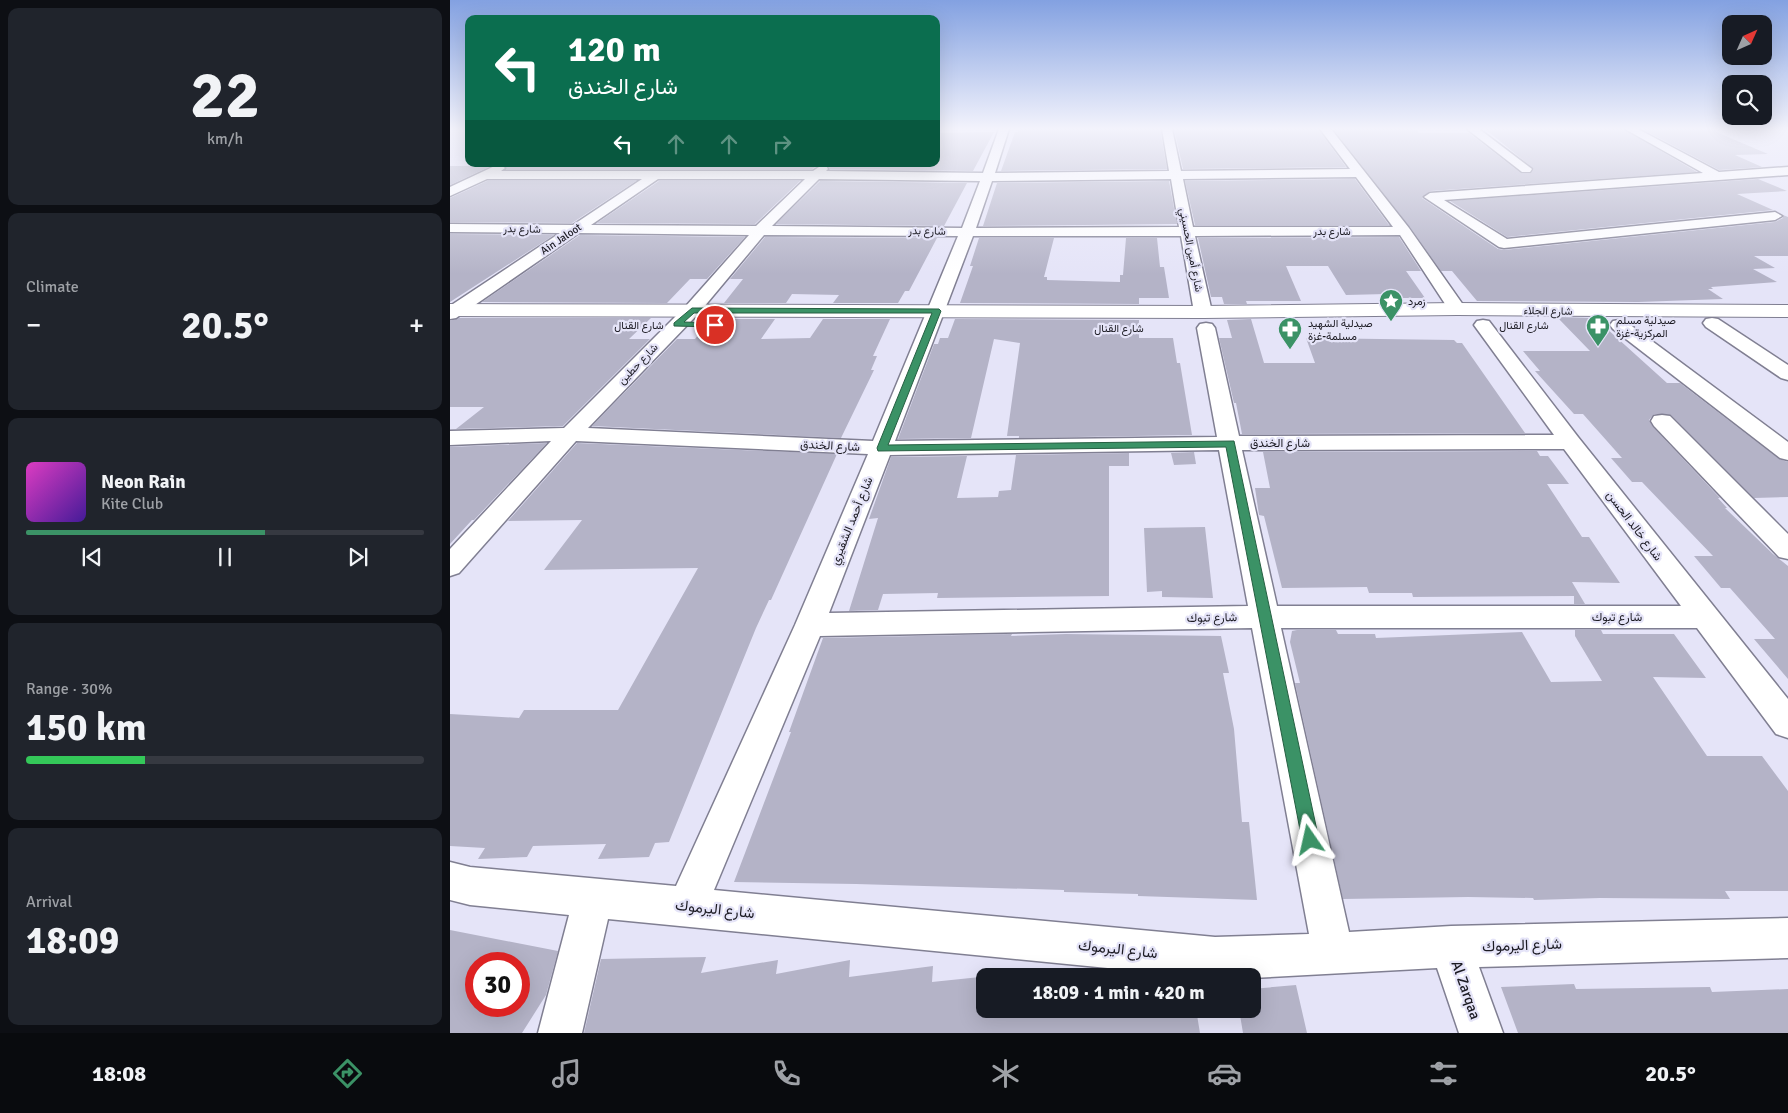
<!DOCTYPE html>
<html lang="en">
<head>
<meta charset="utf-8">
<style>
	:root { --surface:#171b24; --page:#20242c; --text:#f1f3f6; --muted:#9ea1a6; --line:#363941; --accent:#3b9266 }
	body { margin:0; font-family:Signika,Vazirmatn,sans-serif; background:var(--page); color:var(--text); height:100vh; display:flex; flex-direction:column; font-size:19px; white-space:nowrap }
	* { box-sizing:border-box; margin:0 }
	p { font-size:16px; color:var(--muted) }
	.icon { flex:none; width:28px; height:28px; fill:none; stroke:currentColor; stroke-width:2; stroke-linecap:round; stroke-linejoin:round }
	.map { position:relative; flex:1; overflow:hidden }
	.details { display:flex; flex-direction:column; gap:8px; padding:8px; background:#0d0f14; width:450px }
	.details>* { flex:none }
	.hud { position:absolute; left:15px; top:15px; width:475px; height:152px; border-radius:10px; box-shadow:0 5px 20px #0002; background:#0b6e4f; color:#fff; overflow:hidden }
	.needle { width:32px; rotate:45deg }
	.tools { position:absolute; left:1272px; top:15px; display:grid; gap:10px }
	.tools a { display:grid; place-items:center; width:50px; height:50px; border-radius:10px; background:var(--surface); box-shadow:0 5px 20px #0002; font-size:25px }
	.speed { position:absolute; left:15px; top:952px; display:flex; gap:10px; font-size:25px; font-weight:700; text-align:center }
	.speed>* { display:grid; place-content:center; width:65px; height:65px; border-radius:50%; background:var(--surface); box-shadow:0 5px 20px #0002; line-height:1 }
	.speed .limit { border:8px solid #d22; background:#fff; color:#111 }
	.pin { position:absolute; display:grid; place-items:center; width:42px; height:42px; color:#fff; margin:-21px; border:2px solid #fff; border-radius:50%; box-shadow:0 1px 5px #0007 }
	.me { position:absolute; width:55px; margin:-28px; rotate:349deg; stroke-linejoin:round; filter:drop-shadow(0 0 4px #0008) }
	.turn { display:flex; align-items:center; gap:18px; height:105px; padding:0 20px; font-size:22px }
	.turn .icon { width:65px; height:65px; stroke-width:2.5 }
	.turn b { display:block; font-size:35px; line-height:42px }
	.lanes { display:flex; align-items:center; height:48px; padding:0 20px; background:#0003; justify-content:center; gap:25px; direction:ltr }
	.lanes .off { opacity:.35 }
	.big { font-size:38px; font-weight:700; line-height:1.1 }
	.details .tile { flex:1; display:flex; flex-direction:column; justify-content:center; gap:8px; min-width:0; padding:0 18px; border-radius:10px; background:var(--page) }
	.details .dial { align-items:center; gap:0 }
	.dial b { font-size:65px; line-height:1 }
	.song { display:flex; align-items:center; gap:15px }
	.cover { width:60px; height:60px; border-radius:8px; background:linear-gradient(135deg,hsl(310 70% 55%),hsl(260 70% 35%)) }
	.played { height:5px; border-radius:2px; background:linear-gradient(90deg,var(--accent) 60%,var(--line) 60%) }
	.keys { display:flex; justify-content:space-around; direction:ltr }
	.heat { display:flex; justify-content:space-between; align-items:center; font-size:28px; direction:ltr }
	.charge { height:8px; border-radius:4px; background:linear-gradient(90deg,#34c759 30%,var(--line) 0) }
	.trip { position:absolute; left:526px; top:968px; width:285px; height:50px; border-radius:10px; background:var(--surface); box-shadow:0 5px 20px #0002; font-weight:700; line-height:50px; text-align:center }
	.dock { display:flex; height:80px; justify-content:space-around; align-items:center; background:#090b0e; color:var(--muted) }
	.dock .icon { width:35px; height:35px }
	.dock .current { color:var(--accent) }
	.dock b { font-size:22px; color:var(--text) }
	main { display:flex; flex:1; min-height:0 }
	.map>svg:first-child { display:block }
	.building { fill:#b4b3c7; fill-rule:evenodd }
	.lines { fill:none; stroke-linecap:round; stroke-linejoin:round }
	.minor-casing { stroke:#807f92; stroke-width:3 }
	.major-casing { stroke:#807f92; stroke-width:2 }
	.minor { fill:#fff; fill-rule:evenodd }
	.major { fill:#fff; fill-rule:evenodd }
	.route { fill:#3b9266; stroke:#265f42 }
	.labels { text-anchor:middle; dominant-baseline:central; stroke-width:4.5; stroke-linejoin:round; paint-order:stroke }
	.far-street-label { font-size:11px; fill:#1c1b23; stroke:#e5e4f8 }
	.far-poi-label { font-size:11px; fill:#1c1b23; stroke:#e5e4f8; text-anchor:start }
	.street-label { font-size:12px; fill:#1c1b23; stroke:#e5e4f8 }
	.near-street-label { font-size:15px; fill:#1c1b23; stroke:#e5e4f8 }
</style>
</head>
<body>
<main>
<section class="details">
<div class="tile dial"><b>22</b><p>km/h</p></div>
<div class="tile"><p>Climate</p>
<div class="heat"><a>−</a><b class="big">20.5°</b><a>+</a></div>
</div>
<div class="tile">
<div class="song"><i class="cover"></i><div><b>Neon Rain</b><p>Kite Club</p></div></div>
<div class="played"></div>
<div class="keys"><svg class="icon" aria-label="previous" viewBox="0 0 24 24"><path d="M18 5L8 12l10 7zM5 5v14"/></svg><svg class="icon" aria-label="pause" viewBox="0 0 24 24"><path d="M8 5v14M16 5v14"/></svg><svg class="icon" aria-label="next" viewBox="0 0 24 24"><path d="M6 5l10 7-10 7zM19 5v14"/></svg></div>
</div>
<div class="tile"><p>Range · 30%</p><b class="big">150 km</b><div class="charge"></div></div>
<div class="tile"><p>Arrival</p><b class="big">18:09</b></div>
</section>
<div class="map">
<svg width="1338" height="1033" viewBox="0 0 1338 1033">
	<rect width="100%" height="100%" fill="#e5e4f8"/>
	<g class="building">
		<path d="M569,129H710L717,169L551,171L565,132H568Z"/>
		<path d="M724,129H868L896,167L733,169Z"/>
		<path d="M883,129H965L969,133H1019L1072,174H1080L1084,169L1035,129H1173L1247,172L980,191L972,198L1048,249L1054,250L1325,222L1333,218V215L1338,217V256H1304L1325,268L1303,269L1327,282L1261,287L1263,289H1258L1273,299L1188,302L1027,301L1002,271H991L960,227Z"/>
		<path d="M1192,129H1259L1318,154L1285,155L1312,167L1269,170Z"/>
		<path d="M544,132L523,171L380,169L375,164H486V133Z"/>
		<path d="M73,164H370L362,169H56L55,166H69Z"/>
		<path d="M0,166H41L0,185Z"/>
		<path d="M905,179L939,225H745L735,181Z"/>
		<path d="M1308,179L1337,191L1287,194L1323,210L1057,237L1000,201Z"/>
		<path d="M37,181H186L122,223L0,222V198Z"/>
		<path d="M209,181H350L305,224L147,223Z"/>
		<path d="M370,181L517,183L494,226L326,224Z"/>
		<path d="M719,181L727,224L533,226L547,183Z"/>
		<path d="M0,234L104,235L0,302Z"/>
		<path d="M130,235L295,237L257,279H240L217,303L32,302Z"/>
		<path d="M315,237L487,238L459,291H455L448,303H383L389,295L342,294L336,303H274L293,279H280Z"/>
		<path d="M949,237L971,271H956L975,298H938L936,294L896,295L878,266H836L851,301H796L797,304H774L772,297H761L748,238Z"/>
		<path d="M529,238H604L594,277H597V280L670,282V275H673L676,238H707L710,267H714L719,298H689V304L510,303L523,266H520Z"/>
		<path d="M1107,317L1145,318L1217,383H1230L1329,459L1338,462V497L1304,498L1221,415L1204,414L1199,420L1203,427L1270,498H1268L1277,508H1275L1323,554L1338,566V679L1304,639H1325L1280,588H1271L1244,556H1263L1192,482H1182L1161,458H1172L1133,414H1124L1085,371H1090L1073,351H1140Z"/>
		<path d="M9,318H201L179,339H200L113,426L6,429L34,407H0V321Z"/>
		<path d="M261,319H325L311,339L360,338L373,319H440L423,356H427L421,370H424L391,438L142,426L227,339H245Z"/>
		<path d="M505,319L689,320V338H723L727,363H730L742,435L569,438V436H557L570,343L544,339L521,438L448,439L484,344H488L490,338H498Z"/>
		<path d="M801,319L814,363H865L856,338L1004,340L1007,343H1012L1075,433L792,434L786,403H784L769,338H782L777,320Z"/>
		<path d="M97,443L24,520H22L0,544V447Z"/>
		<path d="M127,443L387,454L321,600H319L306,628L219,842L205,843L199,857L148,859L156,844L83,846L77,857L28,859L35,848L0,846V714L69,718L74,710H168L248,568L94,570L132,520L58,521Z"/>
		<path d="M1087,451L1090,456H1098L1119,484H1097L1132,537H1139L1170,583L1122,582L1135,604H1124V596L963,597L962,593H919L917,587L832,588L814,516L809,515L805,488H820L813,452Z"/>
		<path d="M744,452L746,464L724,465L721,453Z"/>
		<path d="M679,453V466H659V596L487,598L488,593L433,594L428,610L399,611L428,518L419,519L441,457L517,456L507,498L548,497L549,491L561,490L566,455Z"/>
		<path d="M755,527L763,598L712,597V591L697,592L694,528Z"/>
		<path d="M847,630H886L888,634H925L926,638L1072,632L1101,682L1152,681L1125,636V630H1151L1153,634H1224L1256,678L1203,677L1257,756H1312L1338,791V891H1275L1280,899L1150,898L1084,900L1083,898L1018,897L893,899L845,683H850L840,642L842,631Z"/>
		<path d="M562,634L561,636L616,634L771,636L779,673H773L784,729L792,822H799L807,900L688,896V894L614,892V890L406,884L284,882L341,732H339L373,638Z"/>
		<path d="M0,930L108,951L96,995L72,1033H0ZM26,964H69V1006H26Z"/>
		<path d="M256,957L251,973L328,960L326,974L400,960L399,977L483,966L482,982L559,974V976H535V1009H746L750,1033H134L151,959Z"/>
		<path d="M1124,984L1126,989L1260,987L1262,992L1338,989V1033H1068L1051,987Z"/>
		<path d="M846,985L857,1033H793L789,1009H802V989Z"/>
	</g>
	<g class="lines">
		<g class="minor-casing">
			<g id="minor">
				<path d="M549,129H559L545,173L719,171L712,129H722L731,171L900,169L870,129H881L959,228L1016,309L1013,313L1007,314L1001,313L950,235L745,236L762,312L759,316L753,317L747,316L744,312L731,236H523L445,441L767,437L747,328L750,324L756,323L762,324L765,328L789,436L1104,435L1024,325L1027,321L1033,320L1039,321L1128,437L1338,699V738L1326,734L1247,628H831L899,932L1001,926L1338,918V958L1029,967L1053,1033H1009L987,968L802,978L739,976L158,919L132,1033H88L119,915L20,905L0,900V862L20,867L226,886L345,625L418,454L126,441L9,573L0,576V549L101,441L0,445V431L114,428L236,306L299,235L129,233L6,318L0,319V306L110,233L0,232V224L123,225L192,179H37L0,196V187L49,164L55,168L51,171H363L372,165L376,166L378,169L376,171L533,173ZM906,177L943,227H743L733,179ZM208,179H355L306,226L141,225ZM369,179L530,181L512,228L322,226ZM721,179L729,227L526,228L542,181ZM314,235L508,236L423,441L138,428L248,314ZM1114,449L1231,606H827L792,450ZM769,450L798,606L379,613L440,455ZM802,628L859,934L765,937L264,890L370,636Z"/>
				<path d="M1017,129H1029L1082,169L1080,172H1072Z"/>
				<path d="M1175,129H1188L1269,172L1338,167V175L994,200L1057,239L1325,212L1332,216L1325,220L1054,248L1049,247L974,197L980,193L1253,173Z"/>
				<path d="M1262,318L1268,319L1338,365V380L1331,378L1256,327L1253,323L1256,319Z"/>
				<path d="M1169,320L1175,321L1338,442V460L1330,458L1163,329L1160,325L1163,321Z"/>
				<path d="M1212,415L1220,416L1338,534V559L1329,557L1204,426L1201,421L1204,416Z"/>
			</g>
		</g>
		<g class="major-casing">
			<path id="major" d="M1007,303L1338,305V317L1007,315L753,318L0,316V304L753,306Z"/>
		</g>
		<use href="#minor" class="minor"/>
		<use href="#major" class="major"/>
	</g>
	<linearGradient id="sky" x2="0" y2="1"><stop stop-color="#83a1e1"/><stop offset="0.47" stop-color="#f3f3fc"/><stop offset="1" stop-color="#f3f3fc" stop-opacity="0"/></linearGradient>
	<rect width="1338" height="274" fill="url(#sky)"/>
	<path class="route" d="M242,308L489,309L491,311L438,445L784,441L869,840L866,846L860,848L854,846L852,840L776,447L428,451L427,448L482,313H244L234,322L265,323L269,325L265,327L224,326V323Z"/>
	<defs>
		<g id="sight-pin" transform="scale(1.25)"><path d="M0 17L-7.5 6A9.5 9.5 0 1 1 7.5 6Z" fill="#3b9266" stroke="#e5e4f8"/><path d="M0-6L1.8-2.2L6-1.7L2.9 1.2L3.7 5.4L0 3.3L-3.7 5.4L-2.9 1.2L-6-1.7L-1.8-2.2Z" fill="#fff"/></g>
		<g id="pharmacy-pin" transform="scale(1.25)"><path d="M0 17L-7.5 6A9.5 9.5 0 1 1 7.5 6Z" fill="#3b9266" stroke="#e5e4f8"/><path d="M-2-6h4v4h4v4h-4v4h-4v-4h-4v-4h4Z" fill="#fff"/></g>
	</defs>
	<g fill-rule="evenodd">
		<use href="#sight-pin" x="941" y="301"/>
		<use href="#pharmacy-pin" x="1148" y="326"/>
		<use href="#pharmacy-pin" x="840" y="329"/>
	</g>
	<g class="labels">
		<g class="far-street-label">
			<text transform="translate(72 229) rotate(1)">شارع بدر</text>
			<text transform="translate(477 231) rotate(1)">شارع بدر</text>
			<text x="882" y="231">شارع بدر</text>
			<text transform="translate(111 239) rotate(-34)">Ain Jaloot</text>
			<text transform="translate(741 250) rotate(79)">شارع أمين الحسيني</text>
			<text transform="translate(1098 311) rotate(1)">شارع الجلاء</text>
			<text x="189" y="325">شارع القنال</text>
			<text x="1074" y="325">شارع القنال</text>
			<text x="669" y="328">شارع القنال</text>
			<text transform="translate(188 364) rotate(-46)">شارع حطين</text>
		</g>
		<g class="far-poi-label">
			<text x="958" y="301">زمرد</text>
			<text x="1166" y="320">صيدلية مسلم<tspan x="1166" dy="13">المركزية-غزة</tspan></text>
			<text x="858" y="323">صيدلية الشهيد<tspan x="858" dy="13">مسلمة-غزة</tspan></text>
		</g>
		<g class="street-label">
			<text x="830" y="443">شارع الخندق</text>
			<text transform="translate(380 446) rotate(3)">شارع الخندق</text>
			<text transform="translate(402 521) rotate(-68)">شارع أحمد الشقيري</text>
			<text transform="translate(1184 526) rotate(53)">شارع خالد الحسن</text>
			<text x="1167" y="617">شارع تبوك</text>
			<text transform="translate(762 618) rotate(-1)">شارع تبوك</text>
		</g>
		<g class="near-street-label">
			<text transform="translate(265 909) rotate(6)">شارع اليرموك</text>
			<text transform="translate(1072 945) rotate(-2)">شارع اليرموك</text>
			<text transform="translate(668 949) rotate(6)">شارع اليرموك</text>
			<text transform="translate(1016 990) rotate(71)">Al Zarqaa</text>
		</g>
	</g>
</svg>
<div class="tools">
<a><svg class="needle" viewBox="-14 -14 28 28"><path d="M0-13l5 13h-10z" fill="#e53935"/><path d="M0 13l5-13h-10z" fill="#9ea1a6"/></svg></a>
<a><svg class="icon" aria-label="search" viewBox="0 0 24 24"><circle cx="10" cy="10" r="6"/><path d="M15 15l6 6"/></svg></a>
</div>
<div class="speed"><div class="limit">30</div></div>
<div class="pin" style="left:265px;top:325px;background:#d93025"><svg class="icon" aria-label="arrive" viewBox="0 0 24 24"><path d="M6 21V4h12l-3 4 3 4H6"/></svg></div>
<svg class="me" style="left:860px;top:840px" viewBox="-20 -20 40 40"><path d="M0-17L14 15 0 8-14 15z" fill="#3b9266" stroke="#fff" stroke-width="4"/></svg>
<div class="trip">18:09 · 1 min · 420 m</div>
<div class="hud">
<div class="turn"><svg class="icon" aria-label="left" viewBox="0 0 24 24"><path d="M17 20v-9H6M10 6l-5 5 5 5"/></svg><div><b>120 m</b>شارع الخندق</div></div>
<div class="lanes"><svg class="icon" aria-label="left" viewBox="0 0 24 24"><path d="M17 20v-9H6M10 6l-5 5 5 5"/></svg><svg class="icon off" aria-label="ahead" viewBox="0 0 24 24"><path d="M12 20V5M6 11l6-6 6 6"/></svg><svg class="icon off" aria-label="ahead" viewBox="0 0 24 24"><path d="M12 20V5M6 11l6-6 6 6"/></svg><svg class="icon off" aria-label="right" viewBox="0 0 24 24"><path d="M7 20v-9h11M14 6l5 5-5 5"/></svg></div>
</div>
</div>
</main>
<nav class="dock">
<b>18:08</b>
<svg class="icon current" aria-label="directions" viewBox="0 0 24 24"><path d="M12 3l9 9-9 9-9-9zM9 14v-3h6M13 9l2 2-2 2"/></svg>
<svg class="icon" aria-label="music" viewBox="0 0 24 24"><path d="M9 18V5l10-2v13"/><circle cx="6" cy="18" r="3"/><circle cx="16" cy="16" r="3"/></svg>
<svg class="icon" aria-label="phone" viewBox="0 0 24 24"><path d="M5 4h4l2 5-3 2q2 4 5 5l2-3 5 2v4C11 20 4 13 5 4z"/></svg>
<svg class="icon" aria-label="climate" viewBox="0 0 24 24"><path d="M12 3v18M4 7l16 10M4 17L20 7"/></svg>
<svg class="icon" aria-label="car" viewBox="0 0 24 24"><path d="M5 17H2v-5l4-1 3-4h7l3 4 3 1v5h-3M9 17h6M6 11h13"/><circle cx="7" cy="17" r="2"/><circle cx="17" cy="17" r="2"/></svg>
<svg class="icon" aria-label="filters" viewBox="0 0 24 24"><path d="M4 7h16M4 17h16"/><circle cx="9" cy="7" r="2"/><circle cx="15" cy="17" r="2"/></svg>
<b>20.5°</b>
</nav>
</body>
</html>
